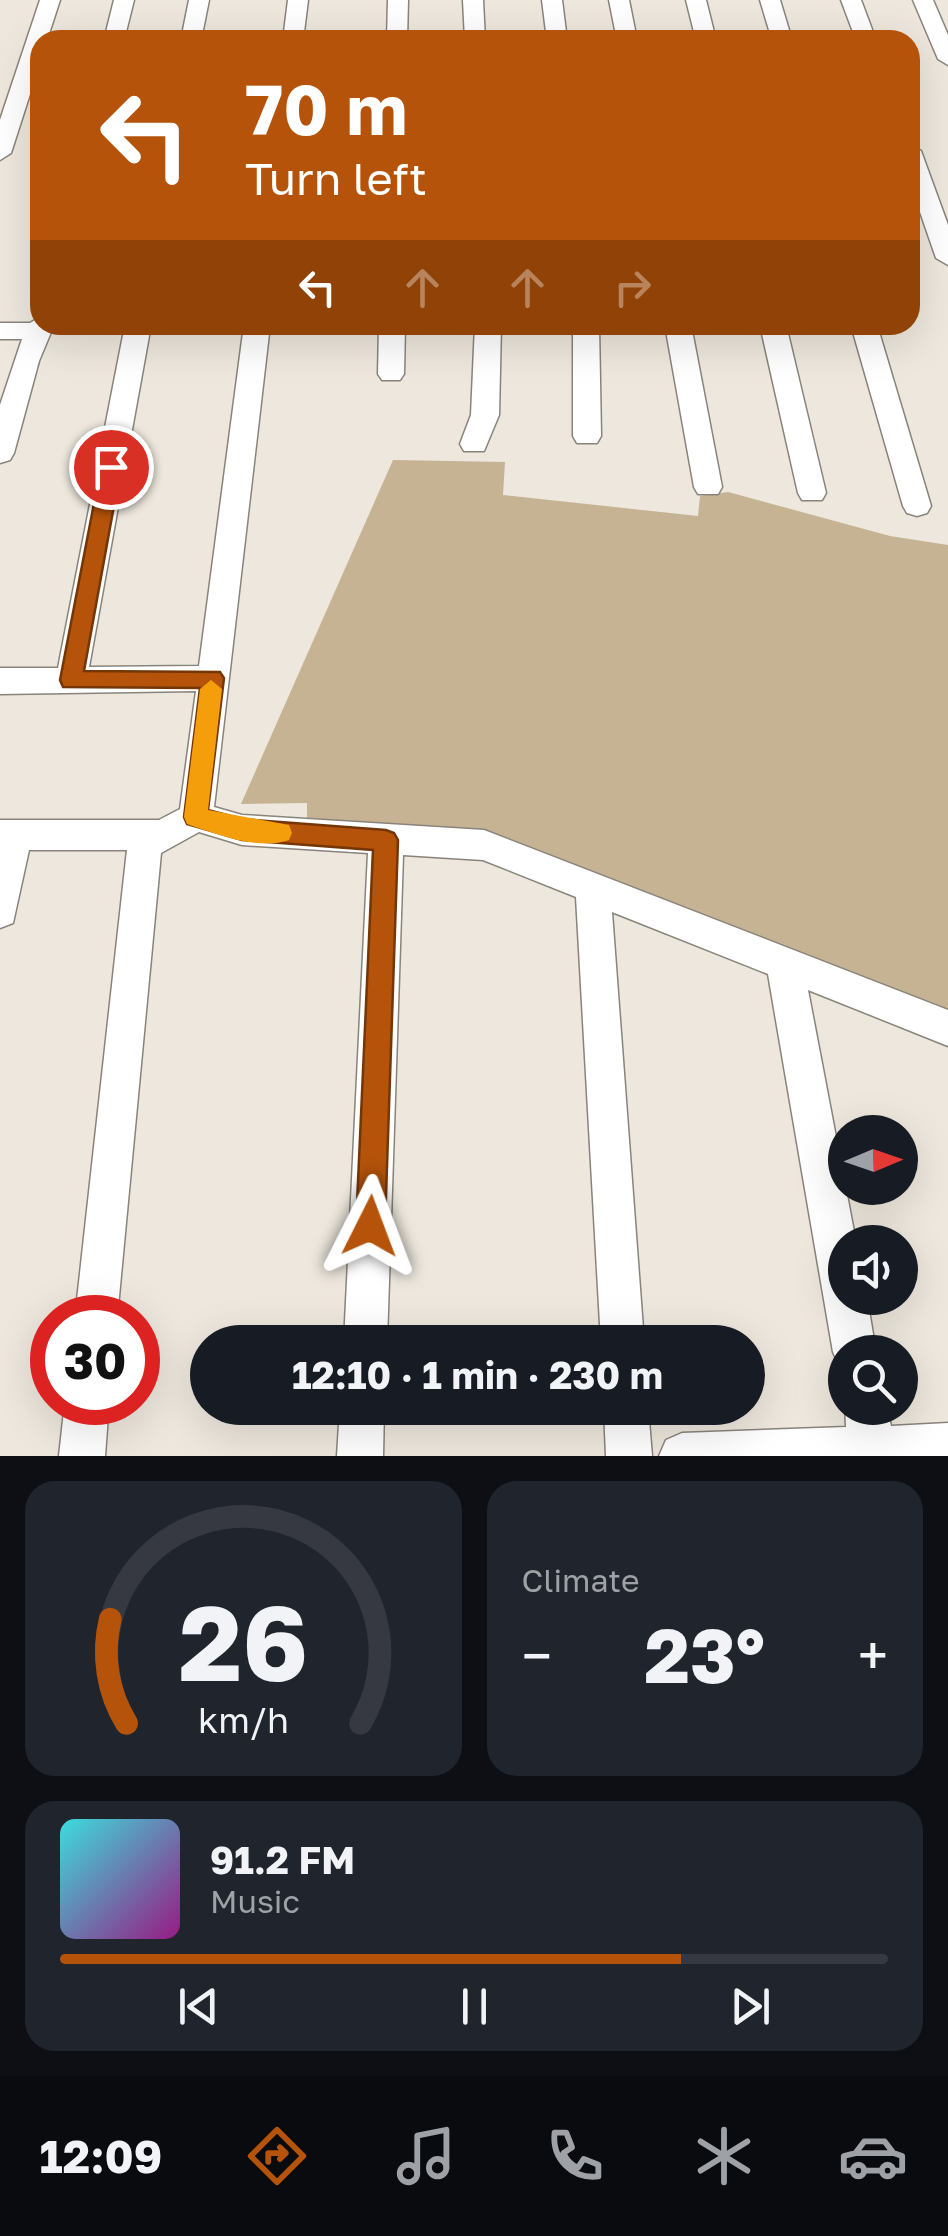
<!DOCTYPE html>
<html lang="en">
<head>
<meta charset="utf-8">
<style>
	:root { --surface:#171b24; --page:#20242c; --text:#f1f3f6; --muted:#9ea1a6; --line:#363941; --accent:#b45309 }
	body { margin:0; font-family:"Golos Text",sans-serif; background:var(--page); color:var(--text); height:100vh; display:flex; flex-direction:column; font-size:38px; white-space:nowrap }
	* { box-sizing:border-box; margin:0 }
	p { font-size:32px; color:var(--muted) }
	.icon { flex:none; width:55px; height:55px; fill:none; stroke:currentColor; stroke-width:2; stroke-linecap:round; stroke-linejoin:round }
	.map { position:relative; height:1456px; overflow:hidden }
	.sheet { display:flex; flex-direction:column; gap:25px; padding:25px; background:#0d0f14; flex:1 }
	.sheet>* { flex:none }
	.hud { position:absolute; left:30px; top:30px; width:890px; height:305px; border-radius:30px; box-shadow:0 10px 40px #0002; background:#b45309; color:#fff; overflow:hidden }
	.needle { width:65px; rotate:88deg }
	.tools { position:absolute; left:828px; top:1115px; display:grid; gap:20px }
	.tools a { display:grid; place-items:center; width:90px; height:90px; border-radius:50%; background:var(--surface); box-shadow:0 10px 40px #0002; font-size:50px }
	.speed { position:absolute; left:30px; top:1295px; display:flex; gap:20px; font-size:50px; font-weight:700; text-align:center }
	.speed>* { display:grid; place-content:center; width:130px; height:130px; border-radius:50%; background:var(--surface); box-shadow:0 10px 40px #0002; line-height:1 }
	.speed .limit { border:15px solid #d22; background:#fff; color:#111 }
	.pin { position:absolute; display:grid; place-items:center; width:85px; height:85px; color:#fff; margin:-42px; border:5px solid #fff; border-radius:50%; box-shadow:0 2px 10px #0007 }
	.me { position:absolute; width:110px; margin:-55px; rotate:3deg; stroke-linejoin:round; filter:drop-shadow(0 0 8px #0008) }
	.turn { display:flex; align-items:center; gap:35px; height:210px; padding:0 50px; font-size:45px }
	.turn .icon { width:130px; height:130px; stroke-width:2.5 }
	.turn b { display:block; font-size:70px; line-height:85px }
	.lanes { display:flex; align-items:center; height:95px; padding:0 50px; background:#0003; justify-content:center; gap:50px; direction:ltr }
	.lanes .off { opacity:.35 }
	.big { font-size:75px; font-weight:700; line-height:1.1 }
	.sheet .widget { flex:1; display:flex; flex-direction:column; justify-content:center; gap:15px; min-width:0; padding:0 35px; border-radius:30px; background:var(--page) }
	.sheet .dial { align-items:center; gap:0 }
	.dial svg { height:260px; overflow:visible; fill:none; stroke:var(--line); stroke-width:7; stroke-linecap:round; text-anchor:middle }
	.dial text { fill:var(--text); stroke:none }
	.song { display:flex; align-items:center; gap:30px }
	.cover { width:120px; height:120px; border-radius:15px; background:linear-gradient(135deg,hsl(180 70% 55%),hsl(310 70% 35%)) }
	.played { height:10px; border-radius:5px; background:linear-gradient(90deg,var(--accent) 75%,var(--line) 75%) }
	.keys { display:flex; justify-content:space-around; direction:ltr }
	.heat { display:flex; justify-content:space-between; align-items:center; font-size:55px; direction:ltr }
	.sheet .tiles { flex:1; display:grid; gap:25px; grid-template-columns:1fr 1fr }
	.widget:last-child { grid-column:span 2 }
	.trip { position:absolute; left:190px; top:1325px; width:575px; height:100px; border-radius:50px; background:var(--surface); box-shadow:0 10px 40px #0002; font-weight:700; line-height:100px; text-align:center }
	.menu { display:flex; height:160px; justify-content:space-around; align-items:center; background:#090b0e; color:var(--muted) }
	.menu .icon { width:70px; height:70px }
	.menu .selected { color:var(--accent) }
	.menu b { font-size:45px; color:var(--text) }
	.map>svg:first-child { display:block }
	.green { fill:#c6b394 }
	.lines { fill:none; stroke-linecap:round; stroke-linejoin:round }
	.street-casing { stroke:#89847b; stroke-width:3 }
	.street { fill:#fff; fill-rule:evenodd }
	.route { fill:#b45309; stroke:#753606; stroke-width:2.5 }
	.slow { fill:#f59e0b }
</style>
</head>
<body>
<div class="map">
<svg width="948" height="1456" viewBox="0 0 948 1456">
	<rect width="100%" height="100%" fill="#ede7dd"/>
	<path class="green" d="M393,460L505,462L503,495L698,516L700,496L728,492L890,536L948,545V1013L487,830L307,825V803L241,804Z"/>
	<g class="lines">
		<g class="street-casing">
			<g id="street">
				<path d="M40,0H60L47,40H40V63L11,153L0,160V120Z"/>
				<path d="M114,0H134L124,40H104Z"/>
				<path d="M189,0H209L201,40H181Z"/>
				<path d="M288,0H308L303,40H283Z"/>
				<path d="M388,0H408L407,40H387Z"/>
				<path d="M463,0H483L485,40H465Z"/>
				<path d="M542,0H562L567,40H547Z"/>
				<path d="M609,0H629L637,40H617Z"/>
				<path d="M686,0H706L716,40H696Z"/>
				<path d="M760,0H780L792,40H772Z"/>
				<path d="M841,0H861L876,40H856Z"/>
				<path d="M913,0H933L948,35V65L938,59Z"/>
				<path d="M910,144L921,151L948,225V265L936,258L910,183Z"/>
				<path d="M40,317V325H54L39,361L14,453L10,460L0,463V405L22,339H0V323H30Z"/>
				<path d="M125,325H151L89,667L199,666L244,325H270L214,807L242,815L484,830L948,1010V1046L808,990L856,1242H845V1298H867L876,1352H845V1370L840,1367L833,1352L768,974L612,912L644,1342H601L576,897L483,860L403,855L387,1342H344L368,853L242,845L199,832L161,853L117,1318H75L127,850H29L13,923L0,928V820H159L180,809L196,691L0,694V668H58Z"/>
				<path d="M379,325H405L404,374L400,380H382L378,374Z"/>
				<path d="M475,325H501L499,415L484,451H464L460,444L471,415Z"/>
				<path d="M573,325H599L601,436L597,443H577L573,436Z"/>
				<path d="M665,325H691L722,487L718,494H698L694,487Z"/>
				<path d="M760,325H786L826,493L822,500H802L798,493Z"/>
				<path d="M851,325H877L931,506L927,513L917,516L907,513L903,506Z"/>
				<path d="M65,1402H109L105,1456H59Z"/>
				<path d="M845,1403V1408H887L891,1426L948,1423V1456H659L666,1440L682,1433L846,1427Z"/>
				<path d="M340,1408H384L383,1456H337Z"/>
				<path d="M604,1408H648L652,1456H606Z"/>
			</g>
		</g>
		<use href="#street" class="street"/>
	</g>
	<path class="route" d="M111,460L121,467L84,671L220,672L224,678L208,810L242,819L386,830L394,833L398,840L385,1226L380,1236L370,1240L360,1236L356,1226L373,850L242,840L187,824L184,817L200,688L63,687L60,680L101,467Z"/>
	<path class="slow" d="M211,680L222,689L208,810L289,825L292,833L289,840C259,851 216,834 187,824L184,817L200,689Z"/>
</svg>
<div class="tools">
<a><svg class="needle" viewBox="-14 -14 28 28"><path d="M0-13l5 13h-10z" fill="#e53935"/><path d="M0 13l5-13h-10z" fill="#9ea1a6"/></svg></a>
<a><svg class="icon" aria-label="sound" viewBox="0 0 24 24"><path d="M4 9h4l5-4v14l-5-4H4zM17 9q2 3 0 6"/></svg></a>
<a><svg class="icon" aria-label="search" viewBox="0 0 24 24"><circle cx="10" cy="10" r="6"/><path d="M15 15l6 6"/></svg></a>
</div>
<div class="speed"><div class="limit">30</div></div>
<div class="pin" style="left:111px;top:467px;background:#d93025"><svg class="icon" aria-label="arrive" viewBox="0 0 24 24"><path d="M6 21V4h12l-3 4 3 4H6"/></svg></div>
<svg class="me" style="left:370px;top:1226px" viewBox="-20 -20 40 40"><path d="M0-17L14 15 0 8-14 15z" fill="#b45309" stroke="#fff" stroke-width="4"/></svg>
<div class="trip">12:10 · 1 min · 230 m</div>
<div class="hud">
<div class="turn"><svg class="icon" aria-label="left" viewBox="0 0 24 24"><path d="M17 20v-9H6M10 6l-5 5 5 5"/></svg><div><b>70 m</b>Turn left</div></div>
<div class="lanes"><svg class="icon" aria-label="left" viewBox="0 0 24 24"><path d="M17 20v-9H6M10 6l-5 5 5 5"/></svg><svg class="icon off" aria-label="ahead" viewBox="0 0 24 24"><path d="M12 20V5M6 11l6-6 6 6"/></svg><svg class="icon off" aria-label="ahead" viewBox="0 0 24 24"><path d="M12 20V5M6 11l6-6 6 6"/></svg><svg class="icon off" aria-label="right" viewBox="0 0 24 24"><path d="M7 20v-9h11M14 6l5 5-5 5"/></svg></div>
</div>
</div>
<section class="sheet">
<div class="tiles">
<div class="widget dial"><svg viewBox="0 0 100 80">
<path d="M14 69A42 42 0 1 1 86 69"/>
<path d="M14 69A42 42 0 0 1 9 37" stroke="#b45309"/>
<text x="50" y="56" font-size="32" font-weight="700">26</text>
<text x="50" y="72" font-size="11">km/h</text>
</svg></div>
<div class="widget"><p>Climate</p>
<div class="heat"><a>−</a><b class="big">23°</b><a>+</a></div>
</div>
<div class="widget">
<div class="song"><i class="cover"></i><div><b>91.2 FM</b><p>Music</p></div></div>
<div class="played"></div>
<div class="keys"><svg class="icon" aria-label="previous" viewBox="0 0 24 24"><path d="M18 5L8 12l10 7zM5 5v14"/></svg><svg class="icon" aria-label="pause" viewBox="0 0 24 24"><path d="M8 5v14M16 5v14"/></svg><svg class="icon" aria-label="next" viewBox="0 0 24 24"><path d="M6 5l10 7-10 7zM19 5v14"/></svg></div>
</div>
</div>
</section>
<nav class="menu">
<b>12:09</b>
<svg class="icon selected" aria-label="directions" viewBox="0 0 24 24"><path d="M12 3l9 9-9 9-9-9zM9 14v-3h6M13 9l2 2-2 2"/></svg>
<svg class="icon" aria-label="music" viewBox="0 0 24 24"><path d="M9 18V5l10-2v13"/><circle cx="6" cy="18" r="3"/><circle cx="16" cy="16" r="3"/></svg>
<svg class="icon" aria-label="phone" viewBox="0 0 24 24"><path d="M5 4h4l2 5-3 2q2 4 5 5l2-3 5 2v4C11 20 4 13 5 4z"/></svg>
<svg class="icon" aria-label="climate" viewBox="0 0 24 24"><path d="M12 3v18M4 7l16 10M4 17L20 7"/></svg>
<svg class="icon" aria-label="car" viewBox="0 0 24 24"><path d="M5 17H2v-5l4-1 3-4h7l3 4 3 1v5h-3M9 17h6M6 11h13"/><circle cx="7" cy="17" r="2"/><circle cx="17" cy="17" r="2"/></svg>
</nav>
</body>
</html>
